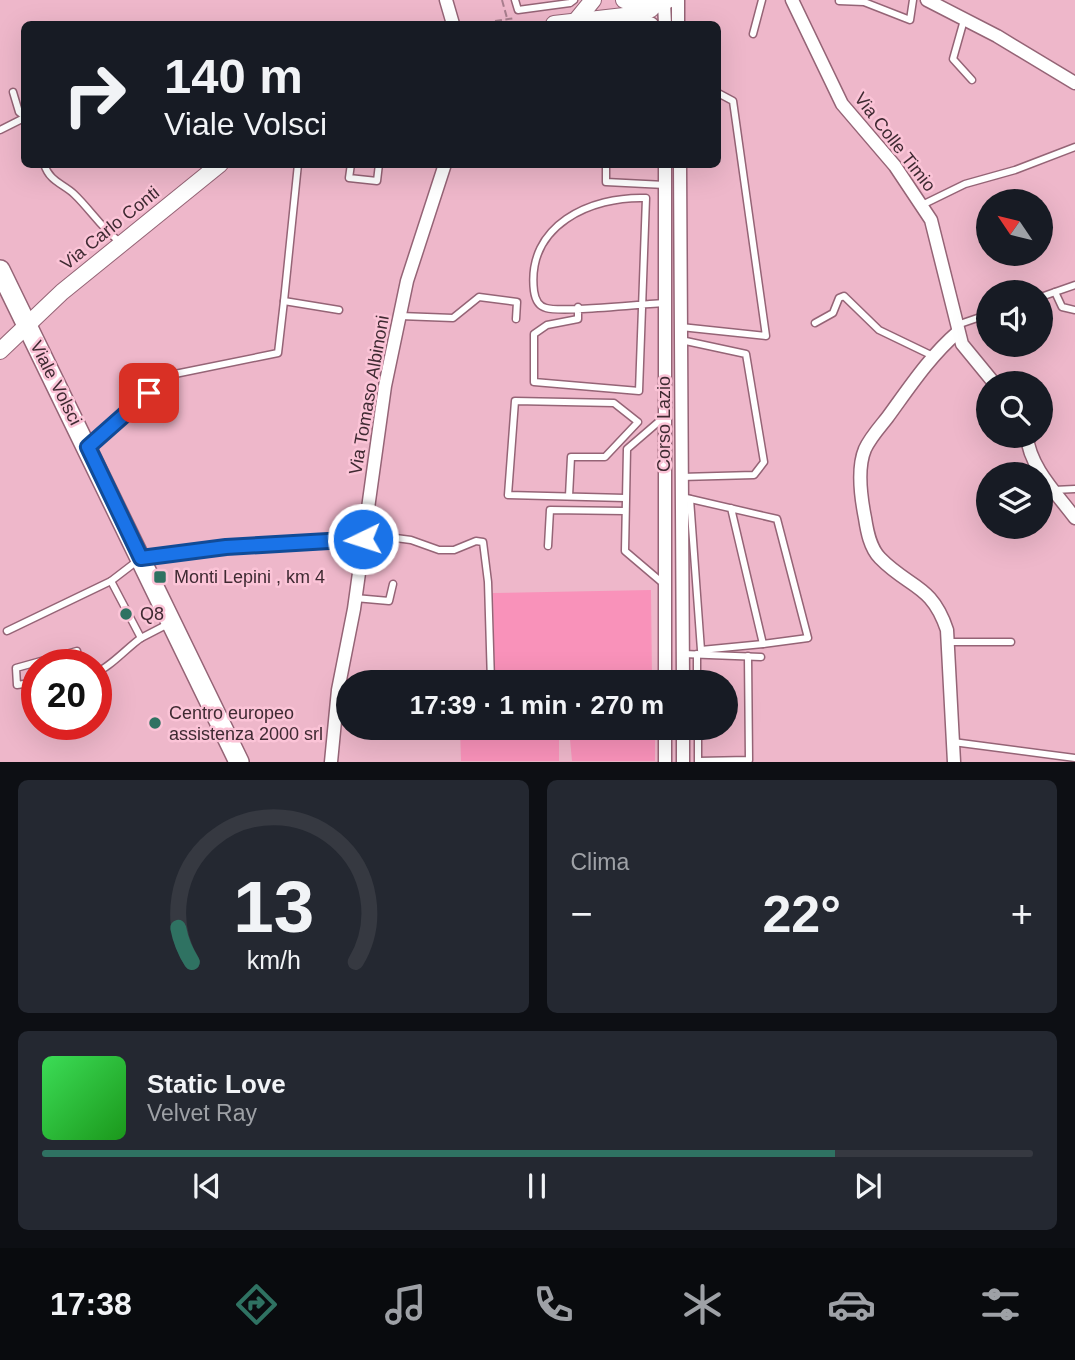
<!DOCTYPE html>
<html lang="it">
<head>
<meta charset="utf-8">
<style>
	:root { --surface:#171b24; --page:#242831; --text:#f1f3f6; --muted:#9ea1a6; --line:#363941; --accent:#2f7262 }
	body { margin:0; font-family:Helvetica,sans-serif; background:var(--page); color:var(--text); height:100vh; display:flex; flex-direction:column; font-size:26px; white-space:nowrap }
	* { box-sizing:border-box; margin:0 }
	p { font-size:23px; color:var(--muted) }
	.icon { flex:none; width:38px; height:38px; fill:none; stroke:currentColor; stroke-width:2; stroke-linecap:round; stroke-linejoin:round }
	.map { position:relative; height:762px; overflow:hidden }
	.panel { display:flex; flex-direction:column; gap:18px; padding:18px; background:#0d0f14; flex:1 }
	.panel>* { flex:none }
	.guide { position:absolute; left:21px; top:21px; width:700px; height:147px; border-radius:10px; box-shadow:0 7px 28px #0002; background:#171b24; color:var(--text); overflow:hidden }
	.needle { width:46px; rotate:305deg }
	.tools { position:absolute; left:976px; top:189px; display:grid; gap:14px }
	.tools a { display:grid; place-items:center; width:77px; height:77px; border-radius:50%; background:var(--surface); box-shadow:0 7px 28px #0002; font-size:35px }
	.speed { position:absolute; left:21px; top:649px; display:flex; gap:14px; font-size:35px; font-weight:700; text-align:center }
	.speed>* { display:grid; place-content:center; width:91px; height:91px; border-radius:50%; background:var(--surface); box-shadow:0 7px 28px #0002; line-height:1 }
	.speed .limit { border:10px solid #d22; background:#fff; color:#111 }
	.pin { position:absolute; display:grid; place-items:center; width:60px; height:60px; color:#fff; margin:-30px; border-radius:14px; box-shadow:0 4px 10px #0006 }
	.me { position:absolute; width:77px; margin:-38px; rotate:266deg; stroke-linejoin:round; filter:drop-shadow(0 0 5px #0008) }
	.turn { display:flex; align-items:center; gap:24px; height:147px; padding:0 28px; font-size:32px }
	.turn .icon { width:91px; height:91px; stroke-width:2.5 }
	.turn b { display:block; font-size:49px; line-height:60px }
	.big { font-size:52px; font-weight:800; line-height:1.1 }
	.panel .card { flex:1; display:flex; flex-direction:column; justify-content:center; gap:10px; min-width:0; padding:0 24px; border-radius:10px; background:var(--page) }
	.panel .dial { align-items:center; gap:0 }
	.dial svg { height:182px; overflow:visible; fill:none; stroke:var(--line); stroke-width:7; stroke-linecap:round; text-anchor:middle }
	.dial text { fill:var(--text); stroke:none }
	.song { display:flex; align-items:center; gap:21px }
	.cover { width:84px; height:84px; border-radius:10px; background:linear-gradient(135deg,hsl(130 70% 55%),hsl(120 70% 35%)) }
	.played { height:7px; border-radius:4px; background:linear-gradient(90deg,var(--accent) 80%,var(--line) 80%) }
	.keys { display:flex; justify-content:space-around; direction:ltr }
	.heat { display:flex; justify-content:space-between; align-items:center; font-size:38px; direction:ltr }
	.panel .tiles { flex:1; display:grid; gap:18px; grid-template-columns:1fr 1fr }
	.card:last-child { grid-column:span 2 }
	.trip { position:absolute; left:336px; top:670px; width:402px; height:70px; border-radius:35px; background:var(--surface); box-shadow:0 7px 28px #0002; font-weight:800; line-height:70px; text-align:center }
	.dock { display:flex; height:112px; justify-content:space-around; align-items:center; background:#090b0e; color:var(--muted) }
	.dock .icon { width:49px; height:49px }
	.dock .current { color:var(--accent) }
	.dock b { font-size:32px; color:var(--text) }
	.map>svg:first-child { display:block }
	.green { fill:#f992ba }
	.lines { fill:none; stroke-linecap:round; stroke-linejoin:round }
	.lane-casing { stroke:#956476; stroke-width:9 }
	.street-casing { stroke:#956476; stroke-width:15 }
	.secondary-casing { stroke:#956476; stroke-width:18 }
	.primary-casing { stroke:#956476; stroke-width:22 }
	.path { stroke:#a97f8e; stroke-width:2; stroke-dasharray:7 3.5; stroke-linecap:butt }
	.lane { stroke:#fff; stroke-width:6 }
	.street { stroke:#fff; stroke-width:12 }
	.secondary { stroke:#fff; stroke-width:16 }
	.primary { stroke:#fff; stroke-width:19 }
	.route-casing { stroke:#114b97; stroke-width:18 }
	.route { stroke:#1a73e8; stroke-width:12 }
	.poi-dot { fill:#2f7262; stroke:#fbc4d7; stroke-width:2.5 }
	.labels { text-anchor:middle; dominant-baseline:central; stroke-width:5; stroke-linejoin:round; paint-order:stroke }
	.street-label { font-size:18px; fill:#3f2a32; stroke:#fbc4d7 }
	.poi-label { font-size:18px; fill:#3f2a32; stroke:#fbc4d7; text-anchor:start }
</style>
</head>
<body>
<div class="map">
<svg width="1075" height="762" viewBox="0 0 1075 762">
	<rect width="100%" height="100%" fill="#eeb7ca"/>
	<g class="green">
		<path d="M651,590L652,682H495L493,593Z"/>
		<path d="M460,728H559V761H461Z"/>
		<path d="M569,728H655V761H572Z"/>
	</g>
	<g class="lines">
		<g class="lane-casing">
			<g id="lane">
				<path d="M515,0L518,10L570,3L574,0"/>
				<path d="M839,1L864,2L910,20L913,0"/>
				<path d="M964,20L953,59L972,80"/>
				<path d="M753,34L762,0"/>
				<path d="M13,92L19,112L24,116"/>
				<path d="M0,130L24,118"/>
				<path d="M44,164C50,182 62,183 74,194C90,209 101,228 120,242"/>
				<path d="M298,164L284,301L339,310"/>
				<path d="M351,164L349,178L377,181L379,164"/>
				<path d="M606,164V182L665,185"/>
				<path d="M922,205L965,184L1015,170L1075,147"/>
				<path d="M1055,292L1075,285"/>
				<path d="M1041,297L1055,292L1062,307L1075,310"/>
				<path d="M578,307V319L547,325L534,334V382L639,391L646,198C591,196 526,225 534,291C535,298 538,306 546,308C563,313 641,304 665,303"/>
				<path d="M400,316L453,318L479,297L517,302L516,319"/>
				<path d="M815,323L833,313L839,298L844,296L879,330L933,356"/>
				<path d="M957,325L989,314"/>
				<path d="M681,327L766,336L733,101L718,93"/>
				<path d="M681,340L746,354L764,462L754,475L681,477"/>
				<path d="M663,418L627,449L625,551L665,585"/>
				<path d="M89,446L170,375L278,353L284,301"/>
				<path d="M1054,490L1075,489"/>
				<path d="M569,496L571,457H605L638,422L614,403L515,401L508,495L625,498"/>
				<path d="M682,497L777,519L808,638L763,644L731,508"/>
				<path d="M690,499L701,650L763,644"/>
				<path d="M365,534L411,540L439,550H454L476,541L483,542L488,582L491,682"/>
				<path d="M548,546L550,510L625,511"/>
				<path d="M355,598L389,601L393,584"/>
				<path d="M170,623L141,638L111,581L141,558L156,555L226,547L364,539"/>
				<path d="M7,631L111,581"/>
				<path d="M947,642H1011"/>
				<path d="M683,654L761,657"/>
				<path d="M697,654V682"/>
				<path d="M96,672C107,670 129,646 141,638"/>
				<path d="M37,682L17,685L16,668L77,651L79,665"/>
				<path d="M698,728V761L749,760L748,656"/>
				<path d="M953,742L1075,758"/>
			</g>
		</g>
		<g class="street-casing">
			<g id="street">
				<path d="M446,0L453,24"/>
				<path d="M678,0V24"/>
				<path d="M792,0L842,104L895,166L931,220L962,344L994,383"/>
				<path d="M927,0L997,36L1075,83"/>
				<path d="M664,3L665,24"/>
				<path d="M633,15L652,24"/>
				<path d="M665,164V682"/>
				<path d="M680,164L683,682"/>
				<path d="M1027,436C1029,466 1057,494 1075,518"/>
				<path d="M665,728V762"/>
				<path d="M683,728V762"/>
				<path d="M331,762L338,690L354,609L385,386L407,281L445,164"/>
				<path d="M954,762L947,630C932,584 909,588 880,558C870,548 867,531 865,518C861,498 857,468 865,449C870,438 879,428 887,418C909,388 929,357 958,332"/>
			</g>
		</g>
		<g class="secondary-casing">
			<g id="secondary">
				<path d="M624,0L651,9"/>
				<path d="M575,22L593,0"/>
				<path d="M554,24L633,15L668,0"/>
				<path d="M0,351L62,292L220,164"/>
			</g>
		</g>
		<g class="primary-casing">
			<path id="primary" d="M0,270L239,762"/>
		</g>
		<g class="path">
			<path d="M502,0L507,18"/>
			<path d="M495,21L515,18"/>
		</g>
		<use href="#lane" class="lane"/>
		<use href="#street" class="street"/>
		<use href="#secondary" class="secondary"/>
		<use href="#primary" class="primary"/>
	</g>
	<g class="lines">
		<g class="route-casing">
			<path id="route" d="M149,393L88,447L141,558L226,547L363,539"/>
		</g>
		<use href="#route" class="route"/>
	</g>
	<g class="poi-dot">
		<rect x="153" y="570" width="14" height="14" rx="3.5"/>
		<circle cx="126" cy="614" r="7"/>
		<circle cx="155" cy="723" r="7"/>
	</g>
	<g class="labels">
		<g class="street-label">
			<text transform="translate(895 142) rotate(52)">Via Colle Timio</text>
			<text transform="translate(110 228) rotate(-39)">Via Carlo Conti</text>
			<text transform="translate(56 383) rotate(63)">Viale Volsci</text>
			<text transform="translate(369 395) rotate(-80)">Via Tomaso Albinoni</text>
			<text transform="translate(664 424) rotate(-90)">Corso Lazio</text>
		</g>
		<g class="poi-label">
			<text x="174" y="577">Monti Lepini , km 4</text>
			<text x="140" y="614">Q8</text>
			<text x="169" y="713">Centro europeo<tspan x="169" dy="21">assistenza 2000 srl</tspan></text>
		</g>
	</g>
</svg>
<div class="tools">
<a><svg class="needle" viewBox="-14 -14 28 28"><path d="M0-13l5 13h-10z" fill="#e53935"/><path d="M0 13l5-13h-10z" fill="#9ea1a6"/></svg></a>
<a><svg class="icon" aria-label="sound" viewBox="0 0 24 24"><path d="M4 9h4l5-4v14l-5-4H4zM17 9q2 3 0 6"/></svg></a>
<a><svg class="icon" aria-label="search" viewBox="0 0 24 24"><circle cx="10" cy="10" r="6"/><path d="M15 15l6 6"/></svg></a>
<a><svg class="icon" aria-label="layers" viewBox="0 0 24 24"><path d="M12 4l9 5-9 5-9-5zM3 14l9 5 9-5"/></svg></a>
</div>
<div class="speed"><div class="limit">20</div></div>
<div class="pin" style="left:149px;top:393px;background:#d93025"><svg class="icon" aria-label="arrive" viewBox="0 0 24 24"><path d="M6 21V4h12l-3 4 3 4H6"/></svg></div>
<svg class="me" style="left:363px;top:539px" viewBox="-20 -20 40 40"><circle r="17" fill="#1a73e8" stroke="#fff" stroke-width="3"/><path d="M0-11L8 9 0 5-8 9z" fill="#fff"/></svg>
<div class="trip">17:39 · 1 min · 270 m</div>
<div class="guide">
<div class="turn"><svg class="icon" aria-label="right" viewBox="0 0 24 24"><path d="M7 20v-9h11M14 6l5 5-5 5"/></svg><div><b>140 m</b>Viale Volsci</div></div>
</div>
</div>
<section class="panel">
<div class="tiles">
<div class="card dial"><svg viewBox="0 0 100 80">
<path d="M14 69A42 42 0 1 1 86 69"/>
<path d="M14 69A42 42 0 0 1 8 54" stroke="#2f7262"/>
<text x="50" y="56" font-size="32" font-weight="700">13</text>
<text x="50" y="72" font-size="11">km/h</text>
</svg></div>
<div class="card"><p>Clima</p>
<div class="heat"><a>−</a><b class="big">22°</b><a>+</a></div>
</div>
<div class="card">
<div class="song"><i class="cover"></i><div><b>Static Love</b><p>Velvet Ray</p></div></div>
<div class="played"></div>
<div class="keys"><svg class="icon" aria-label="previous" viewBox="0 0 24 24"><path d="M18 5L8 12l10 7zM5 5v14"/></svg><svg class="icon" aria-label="pause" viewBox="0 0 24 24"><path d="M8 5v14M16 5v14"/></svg><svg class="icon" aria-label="next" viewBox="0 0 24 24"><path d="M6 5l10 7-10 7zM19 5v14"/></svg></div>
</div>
</div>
</section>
<nav class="dock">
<b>17:38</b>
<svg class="icon current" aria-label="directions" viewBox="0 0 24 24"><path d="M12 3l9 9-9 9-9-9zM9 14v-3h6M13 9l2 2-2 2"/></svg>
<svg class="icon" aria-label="music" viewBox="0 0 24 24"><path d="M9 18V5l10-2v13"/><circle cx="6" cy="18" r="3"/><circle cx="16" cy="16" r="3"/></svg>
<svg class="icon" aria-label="phone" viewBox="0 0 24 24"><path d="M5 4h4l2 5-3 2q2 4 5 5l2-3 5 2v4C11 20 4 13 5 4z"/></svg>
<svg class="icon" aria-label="climate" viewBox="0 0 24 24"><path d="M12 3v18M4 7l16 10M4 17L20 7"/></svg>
<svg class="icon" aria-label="car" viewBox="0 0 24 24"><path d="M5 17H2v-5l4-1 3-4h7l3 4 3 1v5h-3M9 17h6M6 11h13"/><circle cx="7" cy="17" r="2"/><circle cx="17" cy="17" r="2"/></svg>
<svg class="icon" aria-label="filters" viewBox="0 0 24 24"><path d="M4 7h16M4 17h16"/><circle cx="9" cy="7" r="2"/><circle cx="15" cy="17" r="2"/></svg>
</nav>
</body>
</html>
